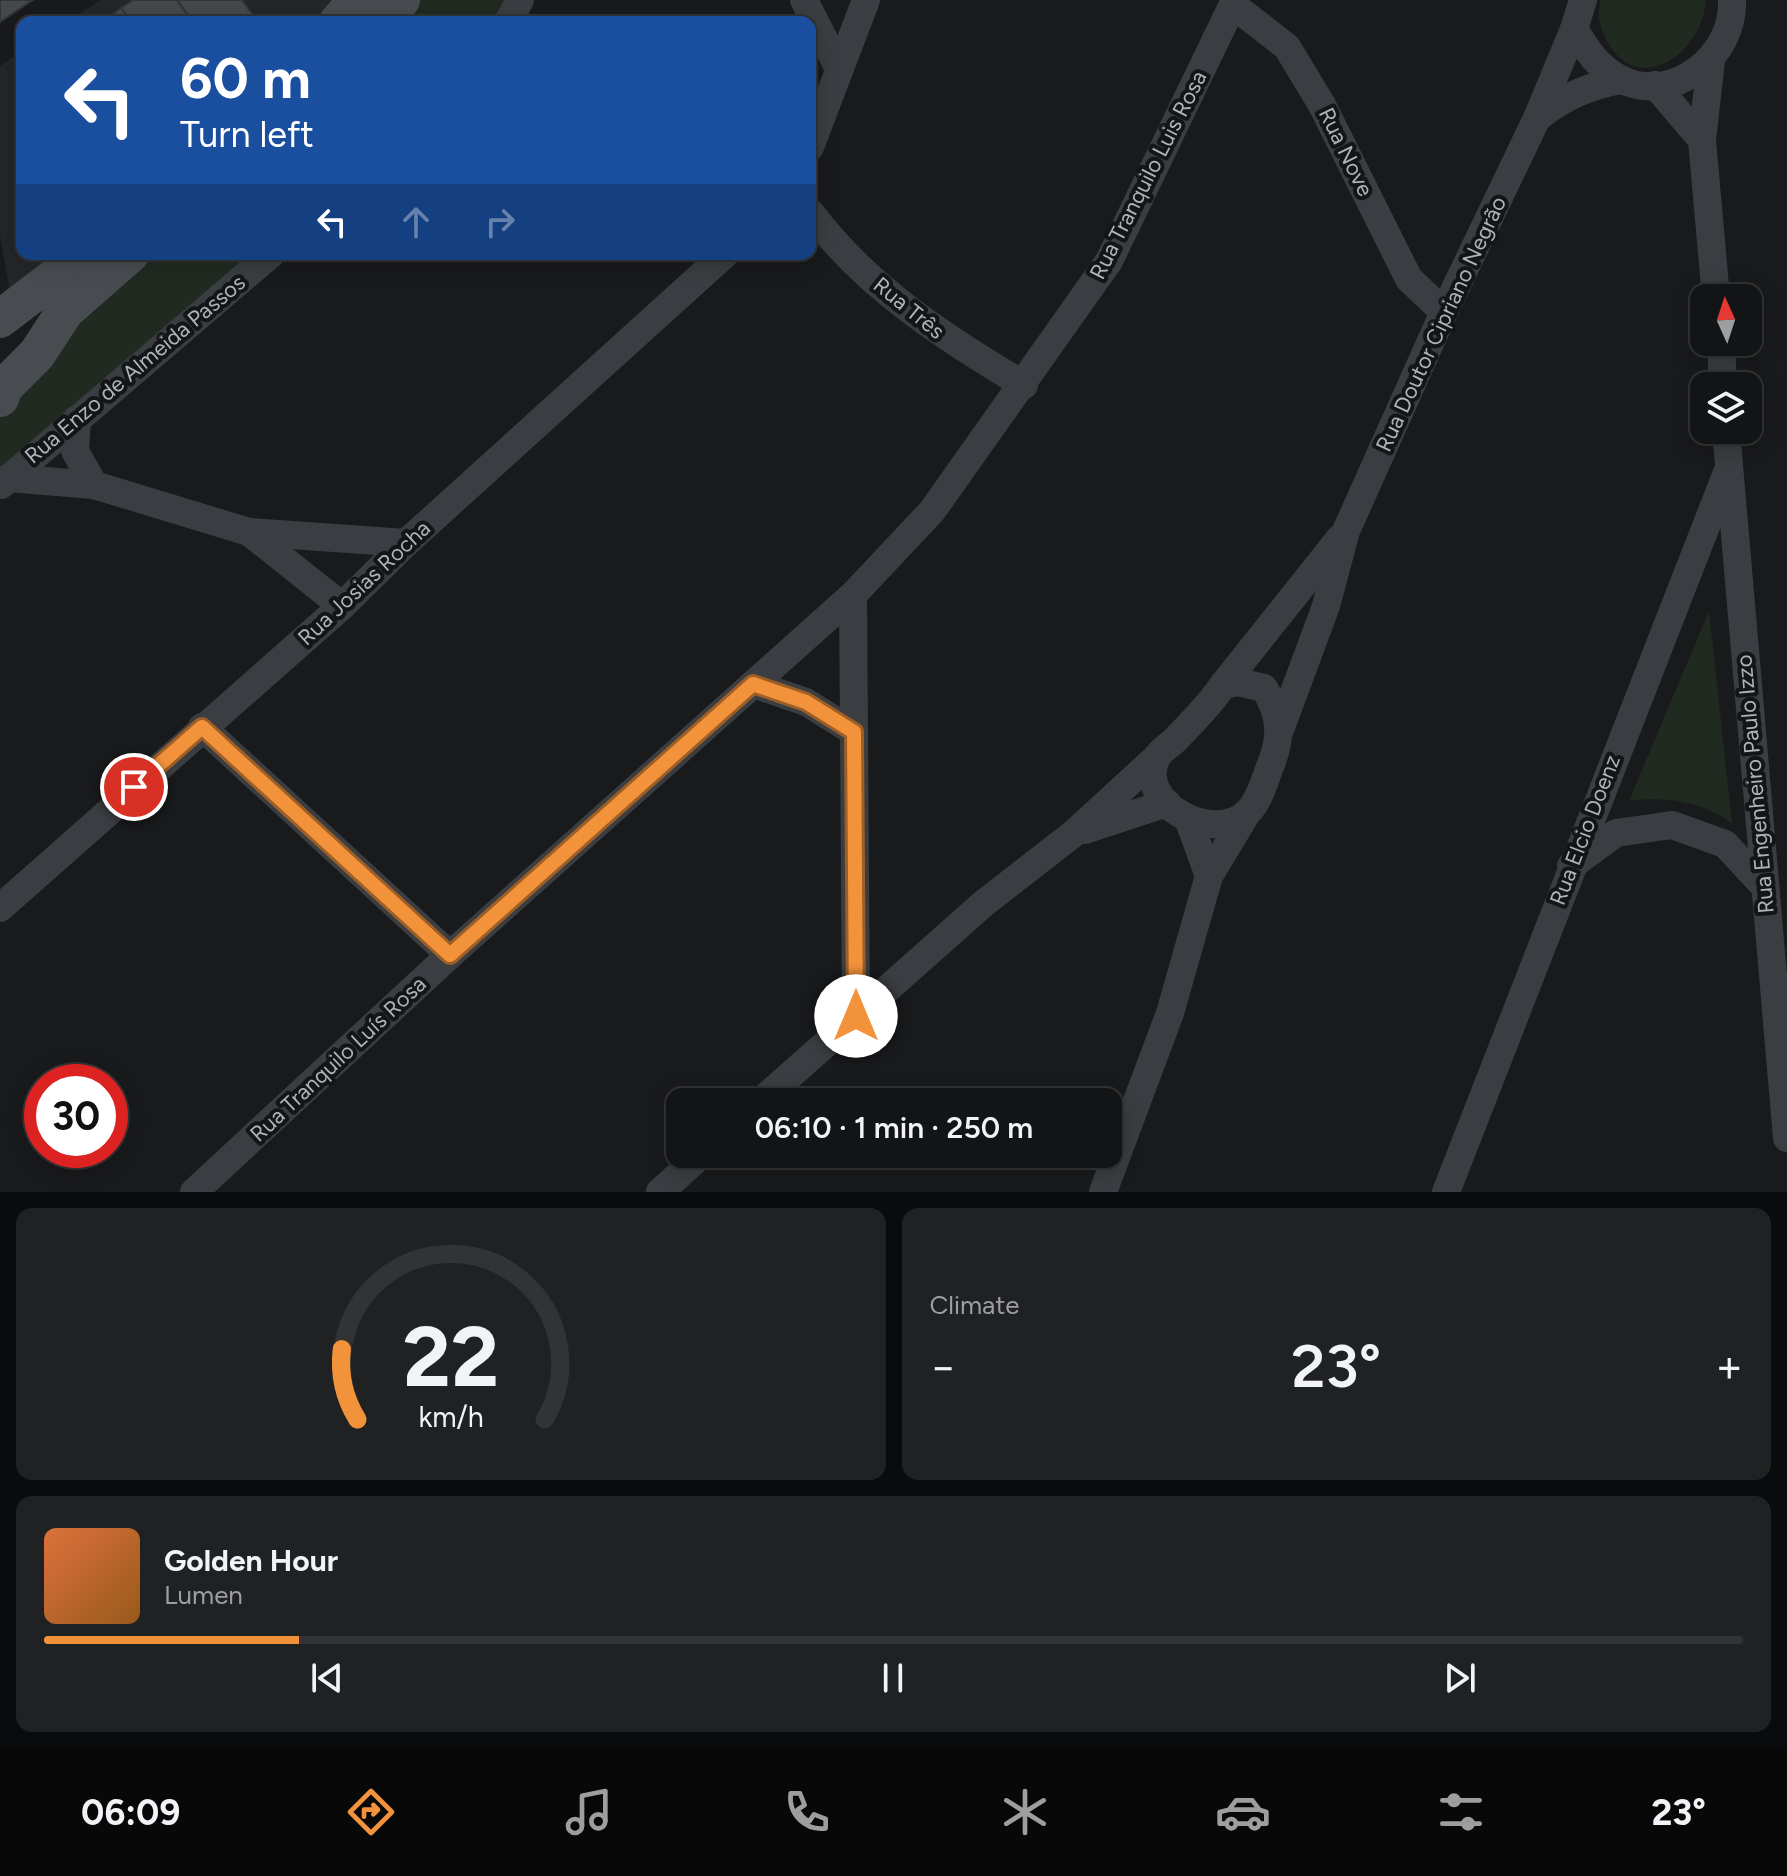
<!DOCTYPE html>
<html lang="en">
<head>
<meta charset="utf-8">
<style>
	:root { --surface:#131415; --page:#202122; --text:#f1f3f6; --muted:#9d9ea0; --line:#323334; --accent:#f2923b }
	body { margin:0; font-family:Figtree,sans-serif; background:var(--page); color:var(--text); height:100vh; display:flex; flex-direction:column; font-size:30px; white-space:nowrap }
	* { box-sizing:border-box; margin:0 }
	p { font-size:26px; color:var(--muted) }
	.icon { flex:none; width:44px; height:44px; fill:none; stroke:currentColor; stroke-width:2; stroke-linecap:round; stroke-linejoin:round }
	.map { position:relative; height:1192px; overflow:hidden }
	.details { display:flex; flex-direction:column; gap:16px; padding:16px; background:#0a0b0c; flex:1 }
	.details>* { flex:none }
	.hud { position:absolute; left:16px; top:16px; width:800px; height:244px; border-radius:16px; box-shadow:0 4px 20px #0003,0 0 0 2px var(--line); background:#1a4fa0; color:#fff; overflow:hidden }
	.needle { width:52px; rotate:357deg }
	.controls { position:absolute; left:1690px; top:284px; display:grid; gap:16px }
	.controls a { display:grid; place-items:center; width:72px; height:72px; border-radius:16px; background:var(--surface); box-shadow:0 4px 20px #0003,0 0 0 2px var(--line); font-size:40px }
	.speed { position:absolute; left:24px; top:1064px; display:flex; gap:16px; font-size:40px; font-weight:700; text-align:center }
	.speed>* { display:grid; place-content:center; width:104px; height:104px; border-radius:50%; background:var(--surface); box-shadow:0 4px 20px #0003,0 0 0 2px var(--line); line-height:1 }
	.speed .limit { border:12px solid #d22; background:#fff; color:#111 }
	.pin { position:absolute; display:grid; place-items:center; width:68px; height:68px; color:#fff; margin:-34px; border:4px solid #fff; border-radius:50%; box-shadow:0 2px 8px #0007 }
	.me { position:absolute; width:88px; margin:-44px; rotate:0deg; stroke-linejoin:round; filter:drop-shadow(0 0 6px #0008) }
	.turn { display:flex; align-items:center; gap:28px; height:168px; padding:0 32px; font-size:36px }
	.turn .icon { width:104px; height:104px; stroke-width:2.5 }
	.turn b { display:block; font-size:56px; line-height:68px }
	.lanes { display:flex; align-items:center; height:76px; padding:0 32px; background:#0003; justify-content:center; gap:40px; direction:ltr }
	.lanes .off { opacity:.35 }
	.big { font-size:60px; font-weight:600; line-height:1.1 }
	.details .widget { flex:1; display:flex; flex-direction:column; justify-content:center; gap:12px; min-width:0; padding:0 28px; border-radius:16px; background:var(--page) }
	.details .dial { align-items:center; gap:0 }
	.dial svg { height:208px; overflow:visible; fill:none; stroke:var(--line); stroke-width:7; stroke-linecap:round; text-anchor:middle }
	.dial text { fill:var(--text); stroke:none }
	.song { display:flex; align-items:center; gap:24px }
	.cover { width:96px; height:96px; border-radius:12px; background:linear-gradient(135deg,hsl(20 70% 55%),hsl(30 70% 35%)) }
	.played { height:8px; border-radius:4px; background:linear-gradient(90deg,var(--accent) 15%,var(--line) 15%) }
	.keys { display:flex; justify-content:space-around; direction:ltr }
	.heat { display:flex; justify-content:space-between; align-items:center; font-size:44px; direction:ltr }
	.details .tiles { flex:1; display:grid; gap:16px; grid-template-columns:1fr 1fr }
	.widget:last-child { grid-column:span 2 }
	.trip { position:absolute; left:666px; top:1088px; width:456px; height:80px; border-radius:16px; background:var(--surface); box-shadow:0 4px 20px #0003,0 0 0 2px var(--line); font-weight:600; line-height:80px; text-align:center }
	.tab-bar { display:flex; height:128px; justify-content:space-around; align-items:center; background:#080808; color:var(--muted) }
	.tab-bar .icon { width:56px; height:56px }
	.tab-bar .selected { color:var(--accent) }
	.tab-bar b { font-size:36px; color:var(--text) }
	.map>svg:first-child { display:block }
	.built { fill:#252629 }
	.green { fill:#212a21 }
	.building { fill:#46484c; stroke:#333438; stroke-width:2 }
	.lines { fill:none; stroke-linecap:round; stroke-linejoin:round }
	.street { stroke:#3a3d41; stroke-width:28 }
	.secondary { stroke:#484c51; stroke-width:38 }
	.route-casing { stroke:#9d5f26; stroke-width:20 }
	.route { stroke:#f2923b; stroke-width:14 }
	.labels { text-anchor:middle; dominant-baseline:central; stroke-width:8; stroke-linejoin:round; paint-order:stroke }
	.street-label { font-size:22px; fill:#acb4bb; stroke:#141517 }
</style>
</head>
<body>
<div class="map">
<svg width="1787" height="1192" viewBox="0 0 1787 1192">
	<rect width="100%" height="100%" fill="#191a1c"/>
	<g class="built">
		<path d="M101,0H397L377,22H67Z"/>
		<path d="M22,51V254H123L16,328L0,235V66Z"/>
	</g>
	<g class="green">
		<path d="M397,0H525L509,22H377Z"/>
		<path d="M1601,0H1706C1703,51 1640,100 1607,41C1600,27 1596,16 1601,0Z"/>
		<path d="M136,254H265L0,481V398Z"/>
		<path d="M1709,611L1732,823C1700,801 1666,796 1629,801Z"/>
	</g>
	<g class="building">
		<path d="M0,0H33L0,22Z"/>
		<path d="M133,0H177L193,22H132L121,8Z"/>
		<path d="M177,0H242L258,22H193Z"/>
		<path d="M121,8L132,22H102Z"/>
	</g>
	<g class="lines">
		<g class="street">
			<path d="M804,0L838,67"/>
			<path d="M1583,0L1574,29C1587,50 1597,67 1620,79C1673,106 1735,55 1732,0"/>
			<path d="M1233,5L1287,47L1322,105L1409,279L1444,312"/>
			<path d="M508,22L520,0"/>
			<path d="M1711,61L1702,140L1716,298"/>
			<path d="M1655,85L1702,140"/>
			<path d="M1537,118C1564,97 1588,86 1621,80"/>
			<path d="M810,147L866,0"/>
			<path d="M810,212C866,287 945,338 1024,385"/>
			<path d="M1721,342L1723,386"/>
			<path d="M77,419L75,451L94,485"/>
			<path d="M1726,430L1787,1138"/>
			<path d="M8,478L94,485L249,532L406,543"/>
			<path d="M1,485L271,254"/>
			<path d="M249,532L342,606"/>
			<path d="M853,595L856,1016"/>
			<path d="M1238,682L1264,688C1282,716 1282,739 1269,769C1264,783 1259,801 1248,812C1213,847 1133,801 1157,757C1160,751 1170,745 1175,740C1191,723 1210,705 1223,685Z"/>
			<path d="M753,684L806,702L854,732"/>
			<path d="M1223,685L1340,538"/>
			<path d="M202,727L450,955"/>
			<path d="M1280,730L1326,606L1346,531L1444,312L1537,118L1574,29"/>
			<path d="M1189,821L1209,876"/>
			<path d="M1085,830L1167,803"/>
			<path d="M1571,866L1616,833L1672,825L1725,844L1763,885"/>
			<path d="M0,908L342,606L406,543L725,254"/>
			<path d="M760,1102L983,904L1073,834L1157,757"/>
			<path d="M194,1192L450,955L853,595L932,511L1109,261L1235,0"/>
			<path d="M660,1192L702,1154"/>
			<path d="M1103,1192L1170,1013L1209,876L1247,813"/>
			<path d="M1446,1192L1728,470"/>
		</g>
		<g class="secondary">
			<path d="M338,22L357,0"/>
			<path d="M380,22L401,0"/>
			<path d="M0,319L85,254"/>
			<path d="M0,398L4,387L37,354L65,311L130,254"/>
		</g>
	</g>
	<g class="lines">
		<g class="route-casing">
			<path id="route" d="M134,787L202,727L450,955L753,684L806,702L854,732L856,1016"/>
		</g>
		<use href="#route" class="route"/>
	</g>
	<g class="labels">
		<g class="street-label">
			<text transform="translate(1346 152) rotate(64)">Rua Nove</text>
			<text transform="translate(1148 175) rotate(-63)">Rua Tranquilo Luis Rosa</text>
			<text transform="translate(909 308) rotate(39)">Rua Três</text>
			<text transform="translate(1441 324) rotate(-65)">Rua Doutor Cipriano Negrão</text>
			<text transform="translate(135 369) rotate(-40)">Rua Enzo de Almeida Passos</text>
			<text transform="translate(364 583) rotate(-43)">Rua Josias Rocha</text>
			<text transform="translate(1755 784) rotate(-95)">Rua Engenheiro Paulo Izzo</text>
			<text transform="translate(1585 830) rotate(-69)">Rua Elcio Doenz</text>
			<text transform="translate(338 1059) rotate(-43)">Rua Tranquilo Luís Rosa</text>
		</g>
	</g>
</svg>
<div class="controls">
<a><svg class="needle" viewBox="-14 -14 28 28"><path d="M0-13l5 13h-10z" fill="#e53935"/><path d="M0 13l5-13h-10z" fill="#9d9ea0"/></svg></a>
<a><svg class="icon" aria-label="layers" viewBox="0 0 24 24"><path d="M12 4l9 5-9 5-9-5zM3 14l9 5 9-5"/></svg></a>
</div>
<div class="speed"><div class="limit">30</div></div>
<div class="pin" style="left:134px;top:787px;background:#d93025"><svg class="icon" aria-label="arrive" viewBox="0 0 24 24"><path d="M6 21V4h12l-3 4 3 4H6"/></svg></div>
<svg class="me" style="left:856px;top:1016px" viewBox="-20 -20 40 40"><circle r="19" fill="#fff"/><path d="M0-13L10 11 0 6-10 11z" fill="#f2923b"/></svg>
<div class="trip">06:10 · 1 min · 250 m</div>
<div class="hud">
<div class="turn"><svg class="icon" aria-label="left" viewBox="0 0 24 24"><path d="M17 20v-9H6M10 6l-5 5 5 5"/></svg><div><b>60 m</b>Turn left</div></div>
<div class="lanes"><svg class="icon" aria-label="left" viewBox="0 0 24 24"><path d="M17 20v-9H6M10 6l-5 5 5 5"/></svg><svg class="icon off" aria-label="ahead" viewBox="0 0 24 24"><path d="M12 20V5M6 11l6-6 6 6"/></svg><svg class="icon off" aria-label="right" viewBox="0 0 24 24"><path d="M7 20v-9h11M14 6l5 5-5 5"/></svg></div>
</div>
</div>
<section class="details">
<div class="tiles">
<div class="widget dial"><svg viewBox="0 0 100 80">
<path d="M14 69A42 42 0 1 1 86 69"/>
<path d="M14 69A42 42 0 0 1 8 42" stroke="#f2923b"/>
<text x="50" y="56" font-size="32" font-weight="700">22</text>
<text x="50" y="72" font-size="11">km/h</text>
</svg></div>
<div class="widget"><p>Climate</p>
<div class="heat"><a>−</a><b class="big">23°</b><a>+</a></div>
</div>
<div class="widget">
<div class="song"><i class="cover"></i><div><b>Golden Hour</b><p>Lumen</p></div></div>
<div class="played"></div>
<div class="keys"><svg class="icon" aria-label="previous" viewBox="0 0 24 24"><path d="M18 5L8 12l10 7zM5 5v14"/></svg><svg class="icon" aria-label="pause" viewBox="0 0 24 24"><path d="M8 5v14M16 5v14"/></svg><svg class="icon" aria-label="next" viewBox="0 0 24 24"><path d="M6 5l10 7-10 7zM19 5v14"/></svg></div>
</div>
</div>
</section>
<nav class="tab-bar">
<b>06:09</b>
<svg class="icon selected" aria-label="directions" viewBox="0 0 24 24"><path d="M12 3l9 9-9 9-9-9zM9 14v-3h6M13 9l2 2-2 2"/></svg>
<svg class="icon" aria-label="music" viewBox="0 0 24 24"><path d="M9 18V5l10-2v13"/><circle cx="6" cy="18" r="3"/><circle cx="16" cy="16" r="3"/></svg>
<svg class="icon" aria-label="phone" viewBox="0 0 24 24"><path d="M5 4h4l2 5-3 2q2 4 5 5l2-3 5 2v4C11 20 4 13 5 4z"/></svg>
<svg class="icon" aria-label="climate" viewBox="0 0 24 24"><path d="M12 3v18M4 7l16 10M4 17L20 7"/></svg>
<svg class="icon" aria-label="car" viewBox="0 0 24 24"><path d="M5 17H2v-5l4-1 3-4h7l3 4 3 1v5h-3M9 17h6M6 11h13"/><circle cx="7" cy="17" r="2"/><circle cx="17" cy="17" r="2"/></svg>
<svg class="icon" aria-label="filters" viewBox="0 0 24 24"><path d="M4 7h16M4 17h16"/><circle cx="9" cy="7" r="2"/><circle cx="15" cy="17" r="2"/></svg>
<b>23°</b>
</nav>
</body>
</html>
